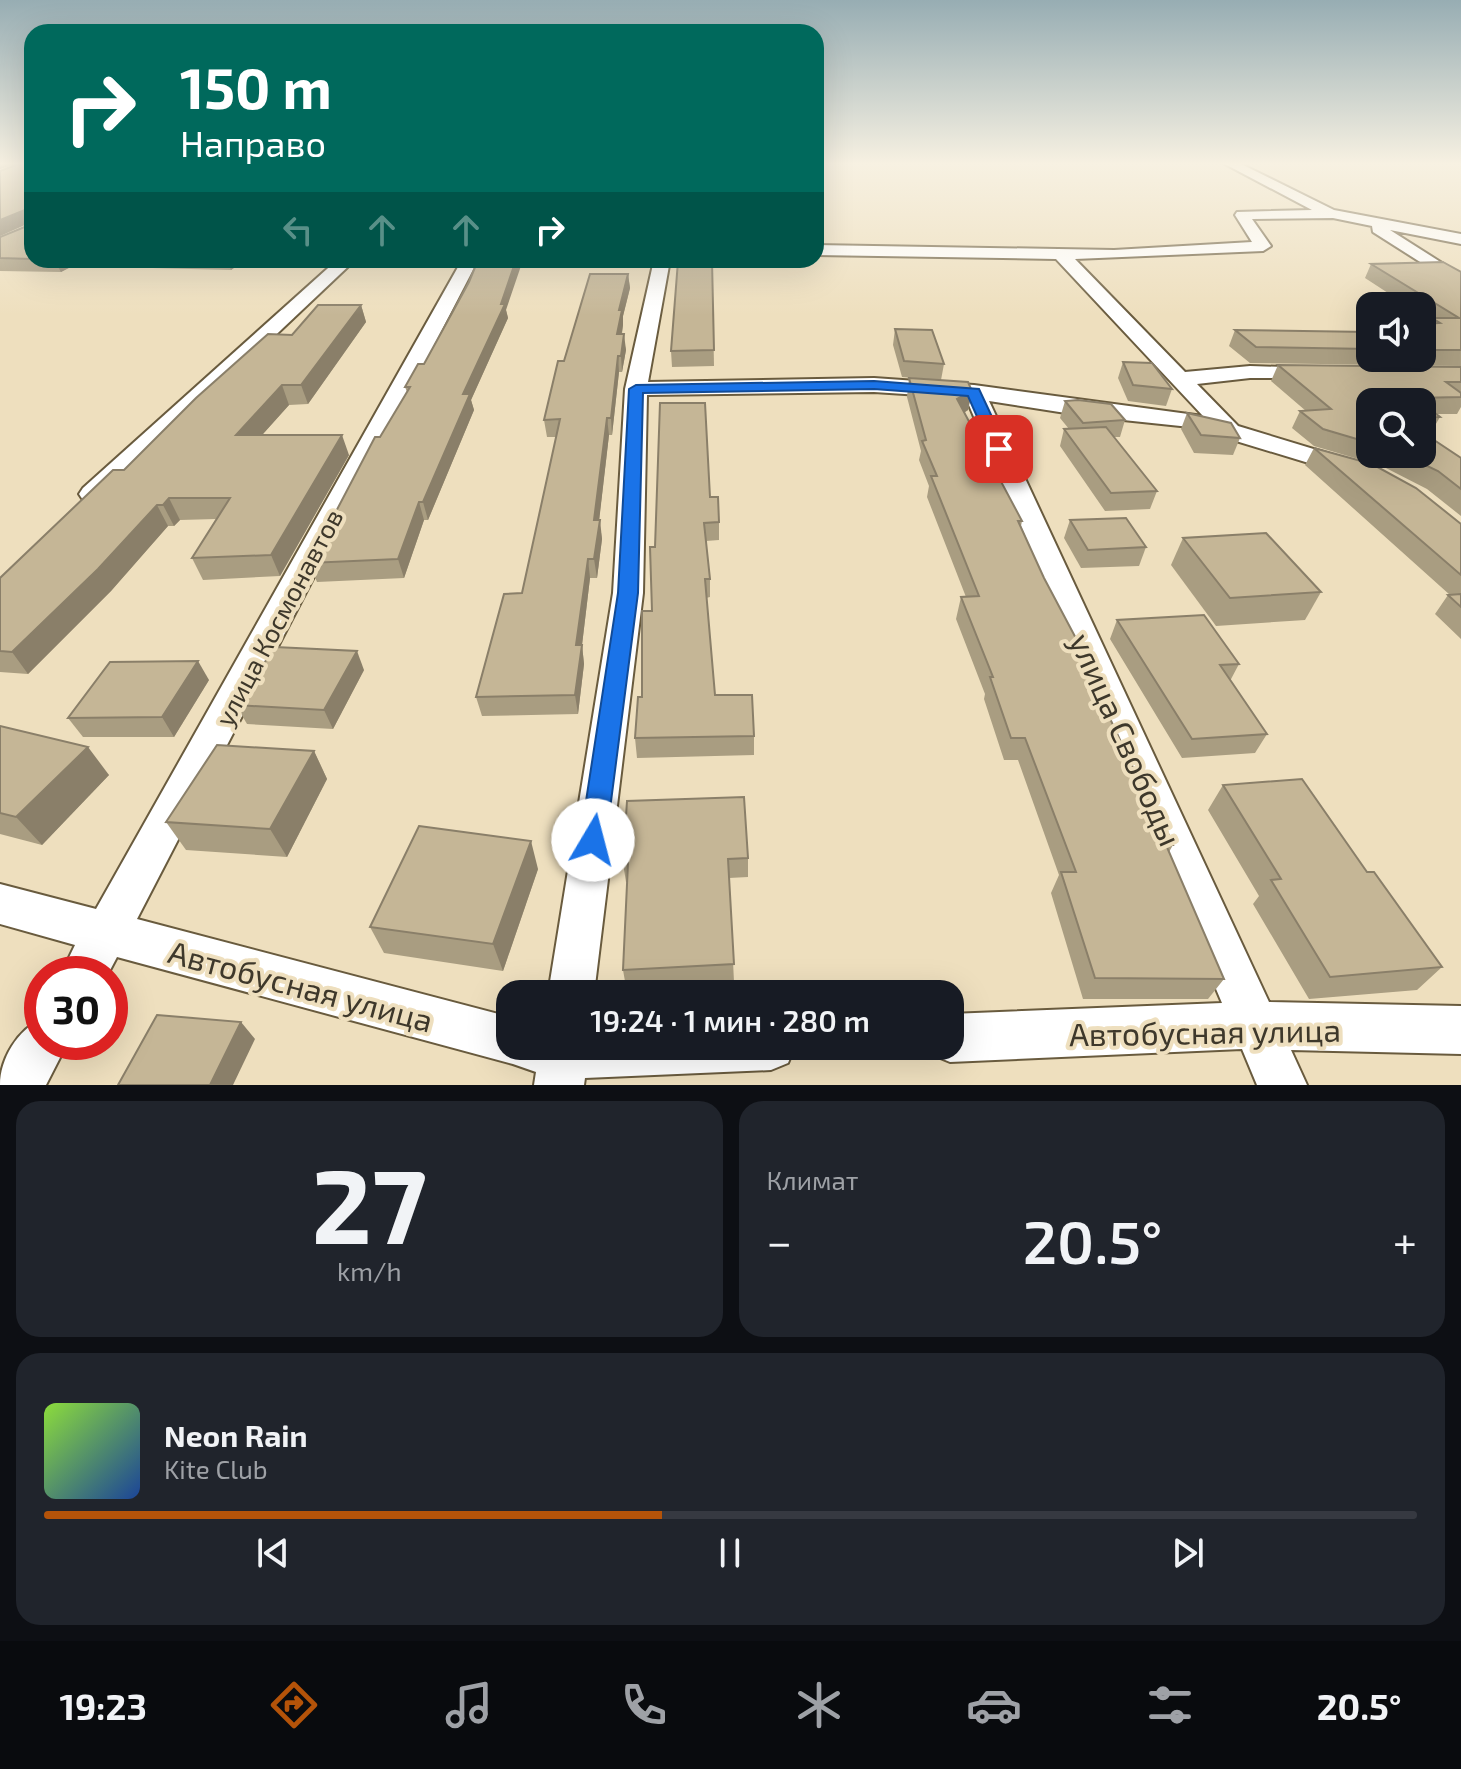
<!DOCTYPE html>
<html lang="ru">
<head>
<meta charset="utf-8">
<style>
	:root { --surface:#171b24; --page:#20242c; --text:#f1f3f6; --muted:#9ea1a6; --line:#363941; --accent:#b45309 }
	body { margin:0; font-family:"Exo 2",sans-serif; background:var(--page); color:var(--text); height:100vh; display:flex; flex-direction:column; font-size:30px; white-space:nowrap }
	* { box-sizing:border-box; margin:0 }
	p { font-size:26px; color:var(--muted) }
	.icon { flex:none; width:44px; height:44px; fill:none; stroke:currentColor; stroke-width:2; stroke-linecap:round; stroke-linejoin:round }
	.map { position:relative; height:1085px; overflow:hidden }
	.details { display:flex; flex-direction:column; gap:16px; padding:16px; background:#0d0f14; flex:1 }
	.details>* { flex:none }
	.top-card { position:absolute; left:24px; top:24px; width:800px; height:244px; border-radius:24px; box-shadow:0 8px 32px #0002; background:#00695c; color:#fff; overflow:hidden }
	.tools { position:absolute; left:1356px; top:292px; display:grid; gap:16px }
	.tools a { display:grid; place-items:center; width:80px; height:80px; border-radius:16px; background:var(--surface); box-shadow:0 8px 32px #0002; font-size:40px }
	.speed { position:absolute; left:24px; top:956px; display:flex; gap:16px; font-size:40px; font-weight:700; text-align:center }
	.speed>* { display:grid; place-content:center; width:104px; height:104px; border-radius:50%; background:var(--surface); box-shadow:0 8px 32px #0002; line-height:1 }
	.speed .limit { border:12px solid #d22; background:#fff; color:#111 }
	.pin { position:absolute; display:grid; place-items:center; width:68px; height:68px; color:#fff; margin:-34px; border-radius:16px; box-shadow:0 4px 12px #0006 }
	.me { position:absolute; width:88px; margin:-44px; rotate:8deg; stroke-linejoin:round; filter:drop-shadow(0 0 6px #0008) }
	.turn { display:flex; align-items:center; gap:28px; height:168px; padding:0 24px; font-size:36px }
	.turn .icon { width:104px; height:104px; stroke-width:2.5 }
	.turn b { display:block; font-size:56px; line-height:68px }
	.lanes { display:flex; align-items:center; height:76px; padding:0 24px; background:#0003; justify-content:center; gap:40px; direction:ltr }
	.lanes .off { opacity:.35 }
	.big { font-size:60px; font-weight:600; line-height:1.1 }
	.details .widget { flex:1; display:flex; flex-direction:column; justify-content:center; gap:12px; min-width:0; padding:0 28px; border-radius:24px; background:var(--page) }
	.details .dial { align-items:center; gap:0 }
	.dial b { font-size:104px; line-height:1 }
	.song { display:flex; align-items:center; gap:24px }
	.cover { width:96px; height:96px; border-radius:12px; background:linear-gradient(135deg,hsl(90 70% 55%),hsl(220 70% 35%)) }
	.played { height:8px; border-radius:4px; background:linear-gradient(90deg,var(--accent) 45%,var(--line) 45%) }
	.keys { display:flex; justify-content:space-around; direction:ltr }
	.heat { display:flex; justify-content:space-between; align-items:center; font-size:44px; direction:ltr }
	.details .tiles { flex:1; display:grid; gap:16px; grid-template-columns:1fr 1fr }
	.widget:last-child { grid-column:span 2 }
	.trip { position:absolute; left:496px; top:980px; width:468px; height:80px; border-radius:24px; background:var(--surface); box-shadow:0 8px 32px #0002; font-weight:600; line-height:80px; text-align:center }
	.tabs { display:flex; height:128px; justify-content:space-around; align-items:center; background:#090b0e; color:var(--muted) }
	.tabs .icon { width:56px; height:56px }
	.tabs .on { color:var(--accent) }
	.tabs b { font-size:36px; color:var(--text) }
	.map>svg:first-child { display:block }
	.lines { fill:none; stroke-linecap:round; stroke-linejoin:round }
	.minor-casing { stroke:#695b3e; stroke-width:4 }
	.minor { fill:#fff; fill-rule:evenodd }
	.wall { fill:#a99d81; fill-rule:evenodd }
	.shaded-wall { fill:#8a7f69 }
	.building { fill:#c5b696; stroke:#8a7f69; stroke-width:2 }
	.route { fill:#1a73e8; stroke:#114b97; stroke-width:2 }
	.labels { text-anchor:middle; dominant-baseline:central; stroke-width:8; stroke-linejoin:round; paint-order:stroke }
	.street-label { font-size:26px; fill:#3e382b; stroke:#eedfbe }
	.near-street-label { font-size:32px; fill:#3e382b; stroke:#eedfbe }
</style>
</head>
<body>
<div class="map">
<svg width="1461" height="1085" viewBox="0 0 1461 1085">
	<rect width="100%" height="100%" fill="#eedfbe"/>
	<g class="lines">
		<g class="minor-casing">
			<g id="minor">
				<path d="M1223,163H1239L1334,210L1461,234V244L1390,230L1461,275V288L1373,232L1372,226L1333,218L1252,219L1271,246L1263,251L1075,259L1185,372L1250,366L1317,368L1321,372L1310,378H1250L1197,384L1238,426L1353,461L1356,466L1353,471H1335L1190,427L1085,416L989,401L1269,1002L1461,1006V1054L1291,1050L1307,1085H1257L1242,1049L950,1062L933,1055L929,1046H950V1014L1222,1003L966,398L874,392L647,395L643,593L594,994H548L613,593L625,389L654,260H670L648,382L874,378L974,385L1203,416L1056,259L816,255V245L1114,250L1252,242L1235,215L1237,212L1312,210Z"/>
				<path d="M337,260H355L101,500H83L79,494L83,488Z"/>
				<path d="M462,260H478L137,919L510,1017V1046H795L788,1063L771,1070L585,1078L584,1085H534L536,1072L513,1064L117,957L108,974H61L75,945L0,924V884L96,909Z"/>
				<path d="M42,1019V1042H68L46,1085H0C0,1059 18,1029 42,1019Z"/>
			</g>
		</g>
		<use href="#minor" class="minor"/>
	</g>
	<g class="wall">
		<path d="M32,163V260H84L61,272L0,271V237L27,226V224L0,236V171Z"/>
		<path d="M148,260H245L231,270L152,268Z"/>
		<path d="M712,261L714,366L672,367L671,351Z"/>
		<path d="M1371,264L1461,272V366L1250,363L1229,346L1235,330L1370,332V358H1422V324L1429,323L1431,321L1422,315V306H1408L1365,278Z"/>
		<path d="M628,274L630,288L623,316V325L622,334L626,350L622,372H619L612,435H609L599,520L602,539L597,578H590L582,645L584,664L578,714L482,716L476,697L522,593L557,437H547L544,420L564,361Z"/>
		<path d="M361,305L366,322L308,404L289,405L262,435L349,455L280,576L203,580L192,558L216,519L180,520L174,526H168L111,591L28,674L0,672V578L124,470L292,335Z"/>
		<path d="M506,310L508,318L471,400L474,410L428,520H424L404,578L317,582L309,563L407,392L405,387L424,364Z"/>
		<path d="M895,329L944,364L941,380L902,377L893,345Z"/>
		<path d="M1123,362L1172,389L1166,406L1128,401L1118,378Z"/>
		<path d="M1278,365L1461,367V407L1457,414H1436L1440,417L1430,434H1426L1461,458V516L1427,489L1382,466L1314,446L1292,428L1300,411H1306L1271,381ZM1370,402H1422V454H1370Z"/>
		<path d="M909,378L972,391L968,410L964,413L1022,521L1021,526L1044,578L1079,644L1077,649L1137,776L1173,845L1169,852L1224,979L1208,999H1083L1051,893L1059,875L1018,760H1004L984,699L985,694L956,619L961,597H966L927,497L929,486L919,460L921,451L907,397Z"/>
		<path d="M1065,401L1125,420L1120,437H1114L1157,491L1150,509L1105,511L1060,446L1064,429H1069L1060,418Z"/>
		<path d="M1187,413L1240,438L1233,455L1194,453L1181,429Z"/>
		<path d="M1314,448L1461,524V639L1435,614L1448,595H1450L1305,465Z"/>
		<path d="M710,497L719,522V540L706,541L710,579V597L706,598L715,695L754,736V755L637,758L635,738L642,697L652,611L655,547Z"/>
		<path d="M1070,520L1146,547L1139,566L1081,568L1064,538Z"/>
		<path d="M1183,538L1321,592L1305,620L1216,626L1171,565Z"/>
		<path d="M1117,620L1239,664L1230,681L1267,734L1255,753L1182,758L1110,639Z"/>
		<path d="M364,670L333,729L247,724L236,705Z"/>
		<path d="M209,680L174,737H83L68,718Z"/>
		<path d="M0,726L109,775L42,845L0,834Z"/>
		<path d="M314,751L327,779L287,857L186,850L166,822Z"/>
		<path d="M1223,785L1367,872L1442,967L1417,990L1309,999L1253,904L1259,896L1208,810Z"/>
		<path d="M748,858V877L729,878L734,982L626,987L623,970L627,882H626L623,863Z"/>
		<path d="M538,869L503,971L384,953L370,927Z"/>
	</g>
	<g class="shaded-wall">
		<path d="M0,163H18L0,169Z"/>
		<path d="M25,210L31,222L0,236V220Z"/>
		<path d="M54,260H84L61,272Z"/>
		<path d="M227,260H245L231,270Z"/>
		<path d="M516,260H523L506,310L508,318L471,400L474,410L428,520L423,502L463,394Z"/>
		<path d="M628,274L630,288L623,316V325L619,350L617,334L619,310Z"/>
		<path d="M361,305L366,322L308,404L301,385Z"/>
		<path d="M624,334L626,350L622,372L621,356Z"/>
		<path d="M618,356L619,372L612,435L611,418Z"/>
		<path d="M282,385L289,405L244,455L236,435Z"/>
		<path d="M972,391L968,410L953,419L957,399Z"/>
		<path d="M607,418L609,435L597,539L594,520Z"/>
		<path d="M342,435L349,455L280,576L271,555Z"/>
		<path d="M169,498L180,520L174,526L163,505Z"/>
		<path d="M419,502L424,520L404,578L398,559Z"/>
		<path d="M157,505L168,526L111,591L28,674L12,652Z"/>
		<path d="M600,520L602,539L597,578L594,559Z"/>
		<path d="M588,559L590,578L582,645L584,664L578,714L575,695L576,645Z"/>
		<path d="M357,651L364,670L333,729L324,710Z"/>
		<path d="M198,661L209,680L174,737L162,717Z"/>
		<path d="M88,747L109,775L42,845L16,817Z"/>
		<path d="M314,751L327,779L287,857L270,829Z"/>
		<path d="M531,841L538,869L503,971L493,944Z"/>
		<path d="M241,1022L255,1039L233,1085H210Z"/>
	</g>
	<g class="building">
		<path d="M21,163H32V259L0,258V237L27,226L29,213L25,210L0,220V171Z"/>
		<path d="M478,260H516L501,304H505L463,394H470L423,502H419L398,559L309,563L375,437H380L410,387H405L418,364H424L469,282Z"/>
		<path d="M678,261H712L714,350L671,351Z"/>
		<path d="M1443,262L1461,272V350H1422V324L1440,323L1432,318H1459L1371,264Z"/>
		<path d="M590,274H628L619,310H622L617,334H624L621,356H618L611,418H607L594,520H600L594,559H588L576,645H582L575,695L476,697L504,594L522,593L560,419L544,420L558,361H564Z"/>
		<path d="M318,305H361L301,385H282L236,435H342L271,555L192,558L230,498H169L163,505H157L98,569L12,652L0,651V578L113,470H124L196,398L268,334L292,335Z"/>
		<path d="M895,329L932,330L944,364L904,361Z"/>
		<path d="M1235,330L1370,332V349L1256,347Z"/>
		<path d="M1123,362L1152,363L1172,389L1133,385Z"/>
		<path d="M1278,365L1461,367V382H1446L1461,393V397L1415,398L1420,402H1370V443L1323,429L1300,411L1331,409Z"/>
		<path d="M909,378L968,382L972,391L957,399L1022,521H1018L1044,578L1079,644H1075L1137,776L1143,775L1173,845H1166L1224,979L1095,978L1061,872H1076L1025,738H1011L990,677H993L961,597L979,596L931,476H937L922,441L926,440Z"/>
		<path d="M1078,400L1111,404L1125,420L1083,423L1065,401Z"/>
		<path d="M660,403H705L710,497H718L719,522L704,523L710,579H705L715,695H752L754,736L635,738L638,697H642V611H652L650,547H655Z"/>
		<path d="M1422,403L1440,417L1422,418Z"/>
		<path d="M1187,413L1231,423L1240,438L1201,435Z"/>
		<path d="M1106,427L1157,491L1111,493L1064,429Z"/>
		<path d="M1422,432L1461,458V489L1438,471L1402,454H1422Z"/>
		<path d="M1314,448L1372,464L1416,488L1461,524V575Z"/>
		<path d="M1126,518L1146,547L1088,550L1070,520Z"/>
		<path d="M1266,533L1321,592L1230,598L1183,538Z"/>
		<path d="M1461,594V607L1448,595Z"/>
		<path d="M1204,615L1239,664L1220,665L1267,734L1192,739L1117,620Z"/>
		<path d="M275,647L357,651L324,710L236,705Z"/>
		<path d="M198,661L162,717L68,718L110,662Z"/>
		<path d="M0,726L88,747L16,817L0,813Z"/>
		<path d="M217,745L314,751L270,829L166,822Z"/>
		<path d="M1302,779L1367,872H1374L1442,967L1330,977L1271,880L1281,879L1223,785Z"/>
		<path d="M744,797L748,858L728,859L734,964L623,970L628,863H623L627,801Z"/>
		<path d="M419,826L531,841L493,944L370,927Z"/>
		<path d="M157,1015L241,1022L210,1085H118Z"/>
	</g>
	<linearGradient id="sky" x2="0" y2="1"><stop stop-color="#97adb3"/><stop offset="0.52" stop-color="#f7f1e2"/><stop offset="1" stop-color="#f7f1e2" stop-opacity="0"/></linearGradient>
	<rect width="1461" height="315" fill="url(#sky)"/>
	<path class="route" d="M874,381L979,389L1007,449L1005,453H993L968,396L874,389L643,393L638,593L606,840L602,848L593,851L584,848L580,840L618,593L629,389L636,385Z"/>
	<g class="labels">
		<g class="street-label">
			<text transform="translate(278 617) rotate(-62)">улица Космонавтов</text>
		</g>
		<g class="near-street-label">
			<text transform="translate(1127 739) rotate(66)">улица Свободы</text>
			<text transform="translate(301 985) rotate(15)">Автобусная улица</text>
			<text transform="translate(1205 1031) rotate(-1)">Автобусная улица</text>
		</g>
	</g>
</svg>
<div class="tools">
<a><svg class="icon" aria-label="sound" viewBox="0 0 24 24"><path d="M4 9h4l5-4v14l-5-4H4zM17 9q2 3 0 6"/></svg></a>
<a><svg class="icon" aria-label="search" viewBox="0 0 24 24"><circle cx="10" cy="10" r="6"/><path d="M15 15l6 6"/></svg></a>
</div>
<div class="speed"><div class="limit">30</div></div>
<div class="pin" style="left:999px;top:449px;background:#d93025"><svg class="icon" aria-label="arrive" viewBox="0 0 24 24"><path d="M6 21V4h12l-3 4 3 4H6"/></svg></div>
<svg class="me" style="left:593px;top:840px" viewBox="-20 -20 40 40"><circle r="19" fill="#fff"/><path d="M0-13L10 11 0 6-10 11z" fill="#1a73e8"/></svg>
<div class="trip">19:24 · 1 мин · 280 m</div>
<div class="top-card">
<div class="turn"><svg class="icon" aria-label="right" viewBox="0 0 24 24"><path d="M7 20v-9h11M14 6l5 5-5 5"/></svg><div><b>150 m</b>Направо</div></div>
<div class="lanes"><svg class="icon off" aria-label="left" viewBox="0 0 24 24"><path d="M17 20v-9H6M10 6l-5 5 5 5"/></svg><svg class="icon off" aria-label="ahead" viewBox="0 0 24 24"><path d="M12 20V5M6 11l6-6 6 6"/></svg><svg class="icon off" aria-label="ahead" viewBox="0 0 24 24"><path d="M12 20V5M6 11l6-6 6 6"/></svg><svg class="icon" aria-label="right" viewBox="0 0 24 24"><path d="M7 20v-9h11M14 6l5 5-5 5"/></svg></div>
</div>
</div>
<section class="details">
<div class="tiles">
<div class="widget dial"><b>27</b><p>km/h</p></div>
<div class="widget"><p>Климат</p>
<div class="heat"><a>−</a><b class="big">20.5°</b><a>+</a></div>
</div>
<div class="widget">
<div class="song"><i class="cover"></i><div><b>Neon Rain</b><p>Kite Club</p></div></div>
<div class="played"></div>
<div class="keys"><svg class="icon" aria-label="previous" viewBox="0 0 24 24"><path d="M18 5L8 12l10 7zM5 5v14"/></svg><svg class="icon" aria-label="pause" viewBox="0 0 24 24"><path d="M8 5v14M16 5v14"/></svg><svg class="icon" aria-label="next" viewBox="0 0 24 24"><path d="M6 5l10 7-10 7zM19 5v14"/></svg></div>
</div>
</div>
</section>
<nav class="tabs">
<b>19:23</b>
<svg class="icon on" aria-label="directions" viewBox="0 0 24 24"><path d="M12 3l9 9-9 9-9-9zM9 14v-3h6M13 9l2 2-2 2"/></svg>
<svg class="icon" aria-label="music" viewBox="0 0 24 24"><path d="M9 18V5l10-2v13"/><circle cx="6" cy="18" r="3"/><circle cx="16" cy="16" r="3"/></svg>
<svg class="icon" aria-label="phone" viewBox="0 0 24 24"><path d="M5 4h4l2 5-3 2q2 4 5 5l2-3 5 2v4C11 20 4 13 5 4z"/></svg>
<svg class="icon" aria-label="climate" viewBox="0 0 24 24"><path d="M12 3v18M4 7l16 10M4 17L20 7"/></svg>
<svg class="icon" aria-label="car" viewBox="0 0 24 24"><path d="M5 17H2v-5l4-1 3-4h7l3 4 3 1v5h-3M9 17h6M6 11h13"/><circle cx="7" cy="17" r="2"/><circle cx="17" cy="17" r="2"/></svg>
<svg class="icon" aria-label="filters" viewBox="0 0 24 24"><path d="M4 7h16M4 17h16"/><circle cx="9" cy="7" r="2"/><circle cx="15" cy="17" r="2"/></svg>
<b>20.5°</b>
</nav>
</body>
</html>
